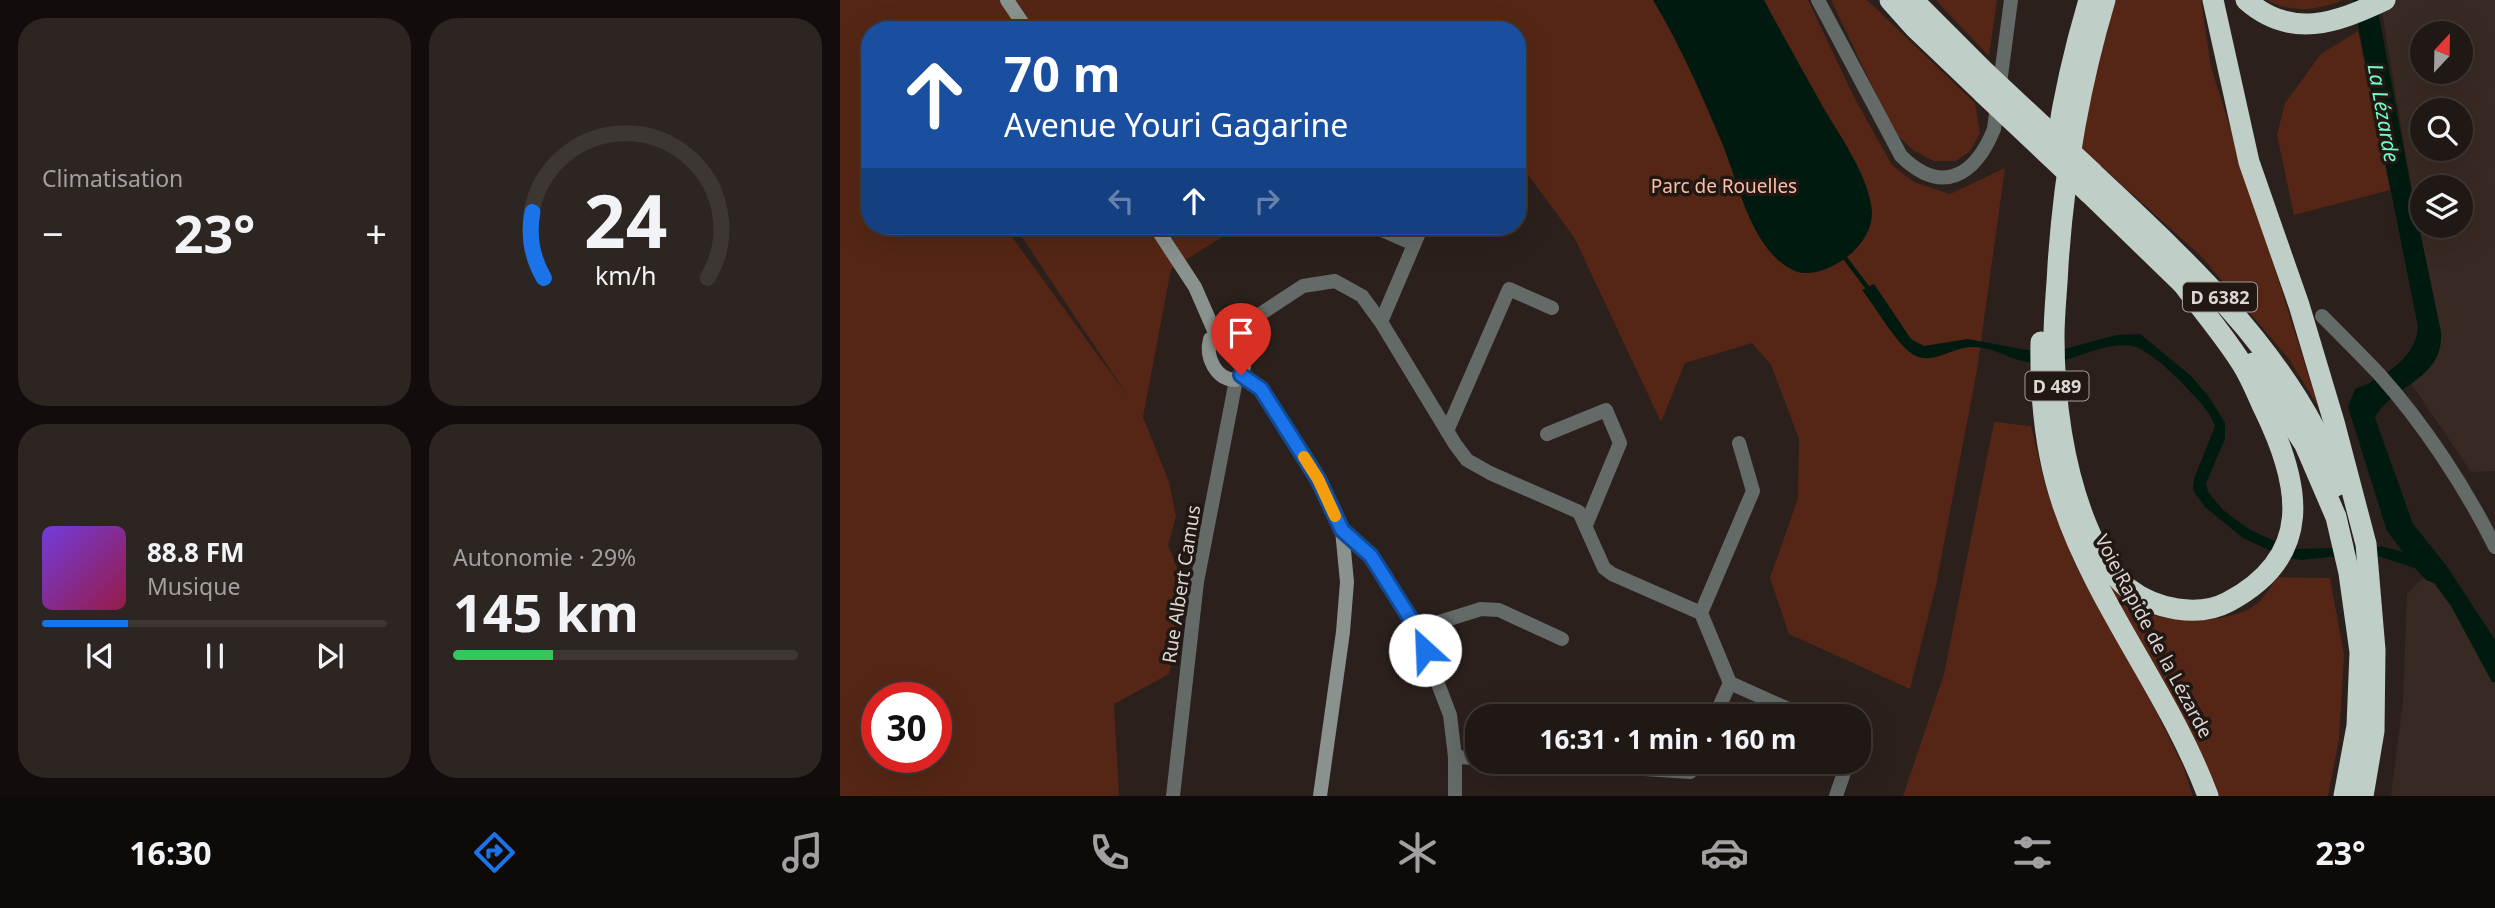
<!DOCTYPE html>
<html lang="fr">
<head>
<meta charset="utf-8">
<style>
	:root { --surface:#201815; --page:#2d2522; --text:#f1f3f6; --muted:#a2a0a0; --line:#3d3734; --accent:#1a73e8 }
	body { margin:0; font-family:"Noto Sans",sans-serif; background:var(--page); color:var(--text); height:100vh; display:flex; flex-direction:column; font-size:26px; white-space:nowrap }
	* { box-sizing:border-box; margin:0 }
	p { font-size:23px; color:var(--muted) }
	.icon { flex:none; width:38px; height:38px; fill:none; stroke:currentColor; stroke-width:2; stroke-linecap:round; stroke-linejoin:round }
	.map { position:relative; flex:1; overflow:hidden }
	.details { display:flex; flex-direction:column; gap:18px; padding:18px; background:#120d0c; width:840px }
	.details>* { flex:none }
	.top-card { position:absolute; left:21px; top:21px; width:665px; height:214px; border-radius:28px; box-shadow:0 7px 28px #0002,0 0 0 2px var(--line); background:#1a4fa0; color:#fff; overflow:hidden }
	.needle { width:46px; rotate:22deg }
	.tools { position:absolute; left:1570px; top:21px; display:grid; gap:14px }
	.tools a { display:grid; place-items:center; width:63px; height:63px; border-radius:50%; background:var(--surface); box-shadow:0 7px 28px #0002,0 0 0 2px var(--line); font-size:35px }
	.speed { position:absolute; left:21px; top:682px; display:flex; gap:14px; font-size:35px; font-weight:700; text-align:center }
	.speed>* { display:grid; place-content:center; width:91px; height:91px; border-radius:50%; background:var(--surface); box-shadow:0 7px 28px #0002,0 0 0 2px var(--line); line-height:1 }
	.speed .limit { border:10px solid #d22; background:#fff; color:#111 }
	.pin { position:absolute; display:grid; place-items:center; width:60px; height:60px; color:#fff; margin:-72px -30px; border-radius:50% 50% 50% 0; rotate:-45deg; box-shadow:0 0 7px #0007 }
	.pin .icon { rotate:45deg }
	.me { position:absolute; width:77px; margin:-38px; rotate:335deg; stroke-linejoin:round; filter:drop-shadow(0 0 5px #0008) }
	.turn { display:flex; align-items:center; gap:24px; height:147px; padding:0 28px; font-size:32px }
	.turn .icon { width:91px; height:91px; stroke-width:2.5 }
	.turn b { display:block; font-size:49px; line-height:60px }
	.lanes { display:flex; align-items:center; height:66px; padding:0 28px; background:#0003; justify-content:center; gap:35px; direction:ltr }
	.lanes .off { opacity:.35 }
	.big { font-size:52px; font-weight:700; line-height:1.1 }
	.details .card { flex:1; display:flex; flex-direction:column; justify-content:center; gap:10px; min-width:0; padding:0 24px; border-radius:28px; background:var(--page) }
	.details .dial { align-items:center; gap:0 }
	.dial svg { height:182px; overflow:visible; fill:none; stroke:var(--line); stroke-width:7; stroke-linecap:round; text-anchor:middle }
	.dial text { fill:var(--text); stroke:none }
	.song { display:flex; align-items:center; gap:21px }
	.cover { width:84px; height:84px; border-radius:10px; background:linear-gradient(135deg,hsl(260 70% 55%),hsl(340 70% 35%)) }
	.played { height:7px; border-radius:4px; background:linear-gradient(90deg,var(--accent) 25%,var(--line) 25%) }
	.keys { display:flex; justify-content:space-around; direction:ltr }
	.heat { display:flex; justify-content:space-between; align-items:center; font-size:38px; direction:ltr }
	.charge { height:10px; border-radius:5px; background:linear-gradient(90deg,#34c759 29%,var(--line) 0) }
	.details .tiles { flex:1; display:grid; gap:18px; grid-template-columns:repeat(2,1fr) }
	.trip { position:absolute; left:625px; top:704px; width:406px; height:70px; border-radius:28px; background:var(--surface); box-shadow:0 7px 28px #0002,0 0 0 2px var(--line); font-weight:700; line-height:70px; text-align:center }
	.dock { display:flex; height:112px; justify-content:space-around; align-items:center; background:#0d0a08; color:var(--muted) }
	.dock .icon { width:49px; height:49px }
	.dock .active { color:var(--accent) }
	.dock b { font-size:32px; color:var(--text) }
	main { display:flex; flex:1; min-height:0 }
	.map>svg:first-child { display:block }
	.built { fill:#392923; fill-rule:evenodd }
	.green { fill:#552615; fill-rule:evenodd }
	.water { fill:#001a10 }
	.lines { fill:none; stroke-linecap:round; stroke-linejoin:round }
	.stream { stroke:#001a10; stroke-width:4.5 }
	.street { stroke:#646a67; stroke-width:14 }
	.secondary { stroke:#89928e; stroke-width:14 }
	.highway { stroke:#c0cec8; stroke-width:21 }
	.highway-bridge { stroke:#c0cec8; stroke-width:21 }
	.route-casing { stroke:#114b97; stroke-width:18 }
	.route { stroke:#1a73e8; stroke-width:12 }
	.slow { stroke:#f59e0b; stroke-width:12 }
	.labels { text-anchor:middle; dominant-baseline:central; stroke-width:7; stroke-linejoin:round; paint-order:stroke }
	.shield { fill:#211713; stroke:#a59d99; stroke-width:2 }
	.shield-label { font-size:18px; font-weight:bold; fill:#ddd6d3 }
	.park-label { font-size:19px; fill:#ffbda6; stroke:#211713 }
	.street-label { font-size:19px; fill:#ddd6d3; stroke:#211713 }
	.water-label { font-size:21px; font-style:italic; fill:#73fccc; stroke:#211713 }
</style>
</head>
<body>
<main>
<section class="details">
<div class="tiles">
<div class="card"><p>Climatisation</p>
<div class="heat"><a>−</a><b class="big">23°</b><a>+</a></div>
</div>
<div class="card dial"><svg viewBox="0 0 100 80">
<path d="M14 69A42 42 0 1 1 86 69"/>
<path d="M14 69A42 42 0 0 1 9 40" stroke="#1a73e8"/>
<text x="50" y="56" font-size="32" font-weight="700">24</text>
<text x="50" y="72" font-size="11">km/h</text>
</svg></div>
<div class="card">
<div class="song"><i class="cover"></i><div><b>88.8 FM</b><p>Musique</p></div></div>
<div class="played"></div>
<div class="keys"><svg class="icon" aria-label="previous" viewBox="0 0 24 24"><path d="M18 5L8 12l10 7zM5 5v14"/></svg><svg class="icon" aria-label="pause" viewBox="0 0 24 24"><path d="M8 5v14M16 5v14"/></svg><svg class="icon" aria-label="next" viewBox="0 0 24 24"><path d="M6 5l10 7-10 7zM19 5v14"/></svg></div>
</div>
<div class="card"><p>Autonomie · 29%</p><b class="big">145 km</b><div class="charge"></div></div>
</div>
</section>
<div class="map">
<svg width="1655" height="796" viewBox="0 0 1655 796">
	<rect width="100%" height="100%" fill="#2b201c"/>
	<g class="built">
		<path d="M1540,0H1655V471L1631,472L1571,383L1598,345ZM1582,33H1620V72H1582ZM1582,110H1620V149H1582ZM1582,187H1620V226H1582Z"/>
		<path d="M1595,566L1655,657V796H1551L1563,702L1567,594Z"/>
	</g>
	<g class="green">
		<path d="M0,0H968L1014,97L1052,165L1074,182L1110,194L1165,168L1137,370L1096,585L1070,689L949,634L930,578L958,498L959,439L931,365L912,343L845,363L821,422L734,237L677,160V30H30V226H164L289,398L184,240L167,226H400L331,269L303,417L329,482L336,516L328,545L347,594L329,674L274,704L279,796H0ZM37,698H96V758H37Z"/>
		<path d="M991,0H1027L1135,103L1140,133L1130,151L1116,161H1094L1073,150L1054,132Z"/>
		<path d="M1096,0H1157L1149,56L1103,8Z"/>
		<path d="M1276,0H1361L1371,67L1478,406L1449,359L1362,257L1239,146L1261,48Z"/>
		<path d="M1427,0H1503C1478,10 1452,14 1427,0Z"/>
		<path d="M1518,31L1550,190L1454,215L1437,135L1445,103L1481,54Z"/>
		<path d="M1154,422L1191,426L1205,485L1235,564L1301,681L1343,766L1353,796H1063L1104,674Z"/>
		<path d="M1259,572C1272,586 1283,599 1299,609C1325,625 1394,624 1418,603C1425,596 1431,585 1438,577L1490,578L1504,655L1499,739L1488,796H1377L1359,749Z"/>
	</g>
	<g class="water">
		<path d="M813,0H924C943,36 963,71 983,107C1000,136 1030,178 1032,212C1033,244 993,275 963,273C952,272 939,262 932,254C906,224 898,184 884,148C863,97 841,47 813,0Z"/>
		<path d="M1513,0H1536L1571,188L1601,332C1604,381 1552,384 1535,418L1573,524L1606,565L1655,640V689V682H1652L1611,606L1594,583L1586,580L1575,568L1541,557H1489L1461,560L1444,557L1403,538L1365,507L1353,490L1354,479L1375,426C1369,409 1355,397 1343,384C1333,373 1306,348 1292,346C1271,342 1245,354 1225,360C1215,363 1199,363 1188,362C1169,360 1156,347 1132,347C1113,347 1095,364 1076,356C1058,348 1036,307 1022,290L1034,284L1071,339L1084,346L1128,339L1186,350L1224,349L1277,335L1300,334L1350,375L1369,397L1385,423V439L1366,483L1368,492L1383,510L1410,530L1453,549L1540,547V546L1563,552L1547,531L1508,407L1515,389C1542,378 1576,359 1578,327Z"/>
	</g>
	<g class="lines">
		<path class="stream" d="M1005,258L1030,291"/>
		<g class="street">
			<path d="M978,0L1061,156C1102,196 1135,176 1154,129L1171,0"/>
			<path d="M533,226L574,244"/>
			<path d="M1482,316C1501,335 1520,354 1539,374C1583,423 1626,488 1655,547"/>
			<path d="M541,322L582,226"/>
			<path d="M387,336L463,286L495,281L522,296L541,322L615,444L627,460L650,473L739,512L764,568L772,574L861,613L890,683L964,716"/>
			<path d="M607,431L669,289L712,308"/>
			<path d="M707,434L766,410L780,443L746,525"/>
			<path d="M502,530L531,556L577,629L610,715L615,757V796"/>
			<path d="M861,613L913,491L899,443"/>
			<path d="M577,629L641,609L659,610L722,639"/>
			<path d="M875,716L890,683"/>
			<path d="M615,757L637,758"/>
			<path d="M683,761L850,772L855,761"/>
			<path d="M333,796L357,582L396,380"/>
			<path d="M996,796L1008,761"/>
		</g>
		<g class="secondary">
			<path d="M167,0L187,30"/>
			<path d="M315,226L355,287L376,335"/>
			<path d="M382,334C398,341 414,366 396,380C376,380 365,357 370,339Z"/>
			<path d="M401,375L421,389L478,479L502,530L507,582L503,632L480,796"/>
		</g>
		<g class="highway">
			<path d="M1050,0L1075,28L1143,93"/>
			<path d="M1073,0L1146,73"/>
			<path d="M1265,0C1239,87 1224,175 1218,265C1217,289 1214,313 1214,337C1214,399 1223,468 1247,526C1256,548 1269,574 1289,589C1315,609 1358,618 1388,602C1475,556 1461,485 1424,409C1417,394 1411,378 1402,364C1384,335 1360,308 1340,280"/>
			<path d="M1373,0L1409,162L1459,305L1494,422L1526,544L1535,650L1534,731L1523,796"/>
			<path d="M1406,0C1451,40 1496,23 1545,0"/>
			<path d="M1217,142C1224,94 1235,47 1249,0"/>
			<path d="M1252,172C1335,251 1422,328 1476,431C1485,448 1490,467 1496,486"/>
			<path d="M1249,193L1348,289"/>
			<path d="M1201,342C1200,396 1205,453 1223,505C1258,608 1330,694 1368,796"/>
			<path d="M1413,363L1465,445L1496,517L1509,573L1520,652L1517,726L1504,796"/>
		</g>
		<g class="highway-bridge">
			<path d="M1146,73L1252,172"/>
			<path d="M1143,93L1249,193"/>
		</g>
	</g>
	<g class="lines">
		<g class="route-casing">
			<path id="route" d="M401,375L421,389L478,479L502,530L531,556L577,629L585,650"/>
		</g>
		<use href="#route" class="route"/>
		<path class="slow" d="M464,457L478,479L495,516"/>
	</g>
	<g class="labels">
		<g class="shield">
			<rect x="1343" y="282.5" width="74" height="29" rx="5"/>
			<rect x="1185.5" y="371.5" width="63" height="29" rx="5"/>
		</g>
		<g class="shield-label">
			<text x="1380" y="297">D 6382</text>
			<text x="1217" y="386">D 489</text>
		</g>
		<g class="park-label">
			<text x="884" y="186">Parc de Rouelles</text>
		</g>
		<g class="street-label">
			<text transform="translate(341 584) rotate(-81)">Rue Albert Camus</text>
			<text transform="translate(1314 636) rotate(62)">Voie Rapide de la Lézarde</text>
		</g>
		<g class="water-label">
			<text transform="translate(1544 113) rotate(80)">La Lézarde</text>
		</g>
	</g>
</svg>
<div class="tools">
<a><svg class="needle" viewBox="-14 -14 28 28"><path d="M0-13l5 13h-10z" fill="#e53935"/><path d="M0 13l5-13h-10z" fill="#a2a0a0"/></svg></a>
<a><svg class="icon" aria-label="search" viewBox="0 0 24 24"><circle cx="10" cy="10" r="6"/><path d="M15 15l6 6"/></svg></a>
<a><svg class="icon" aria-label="layers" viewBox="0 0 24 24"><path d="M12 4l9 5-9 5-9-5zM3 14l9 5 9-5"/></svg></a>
</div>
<div class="speed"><div class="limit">30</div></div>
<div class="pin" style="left:401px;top:375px;background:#d93025"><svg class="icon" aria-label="arrive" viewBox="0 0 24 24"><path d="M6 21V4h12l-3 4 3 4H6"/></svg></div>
<svg class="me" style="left:585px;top:650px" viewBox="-20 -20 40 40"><circle r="19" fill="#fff"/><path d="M0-13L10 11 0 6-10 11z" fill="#1a73e8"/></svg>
<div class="trip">16:31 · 1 min · 160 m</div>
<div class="top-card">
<div class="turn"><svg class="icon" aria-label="ahead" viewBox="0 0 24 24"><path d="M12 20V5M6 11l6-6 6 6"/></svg><div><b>70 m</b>Avenue Youri Gagarine</div></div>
<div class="lanes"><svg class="icon off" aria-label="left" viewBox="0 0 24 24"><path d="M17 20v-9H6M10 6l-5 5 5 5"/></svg><svg class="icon" aria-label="ahead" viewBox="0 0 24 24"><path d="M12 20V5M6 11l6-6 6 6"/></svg><svg class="icon off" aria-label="right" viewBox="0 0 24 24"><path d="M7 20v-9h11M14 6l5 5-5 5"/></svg></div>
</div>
</div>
</main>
<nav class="dock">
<b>16:30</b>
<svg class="icon active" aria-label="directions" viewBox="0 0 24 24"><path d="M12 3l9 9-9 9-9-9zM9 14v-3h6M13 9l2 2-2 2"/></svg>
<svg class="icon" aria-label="music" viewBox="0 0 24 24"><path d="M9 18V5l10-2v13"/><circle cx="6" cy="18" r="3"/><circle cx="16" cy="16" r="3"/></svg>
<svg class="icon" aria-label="phone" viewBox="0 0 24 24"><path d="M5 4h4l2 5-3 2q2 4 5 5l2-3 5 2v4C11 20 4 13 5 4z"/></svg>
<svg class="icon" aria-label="climate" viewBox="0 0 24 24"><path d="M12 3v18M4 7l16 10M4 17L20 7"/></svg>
<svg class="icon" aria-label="car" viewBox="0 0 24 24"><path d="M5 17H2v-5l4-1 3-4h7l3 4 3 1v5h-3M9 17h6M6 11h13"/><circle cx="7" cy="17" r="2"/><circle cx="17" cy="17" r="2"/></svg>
<svg class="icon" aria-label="filters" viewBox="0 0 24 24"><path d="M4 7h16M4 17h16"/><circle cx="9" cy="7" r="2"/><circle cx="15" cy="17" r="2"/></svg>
<b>23°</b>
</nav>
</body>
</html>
